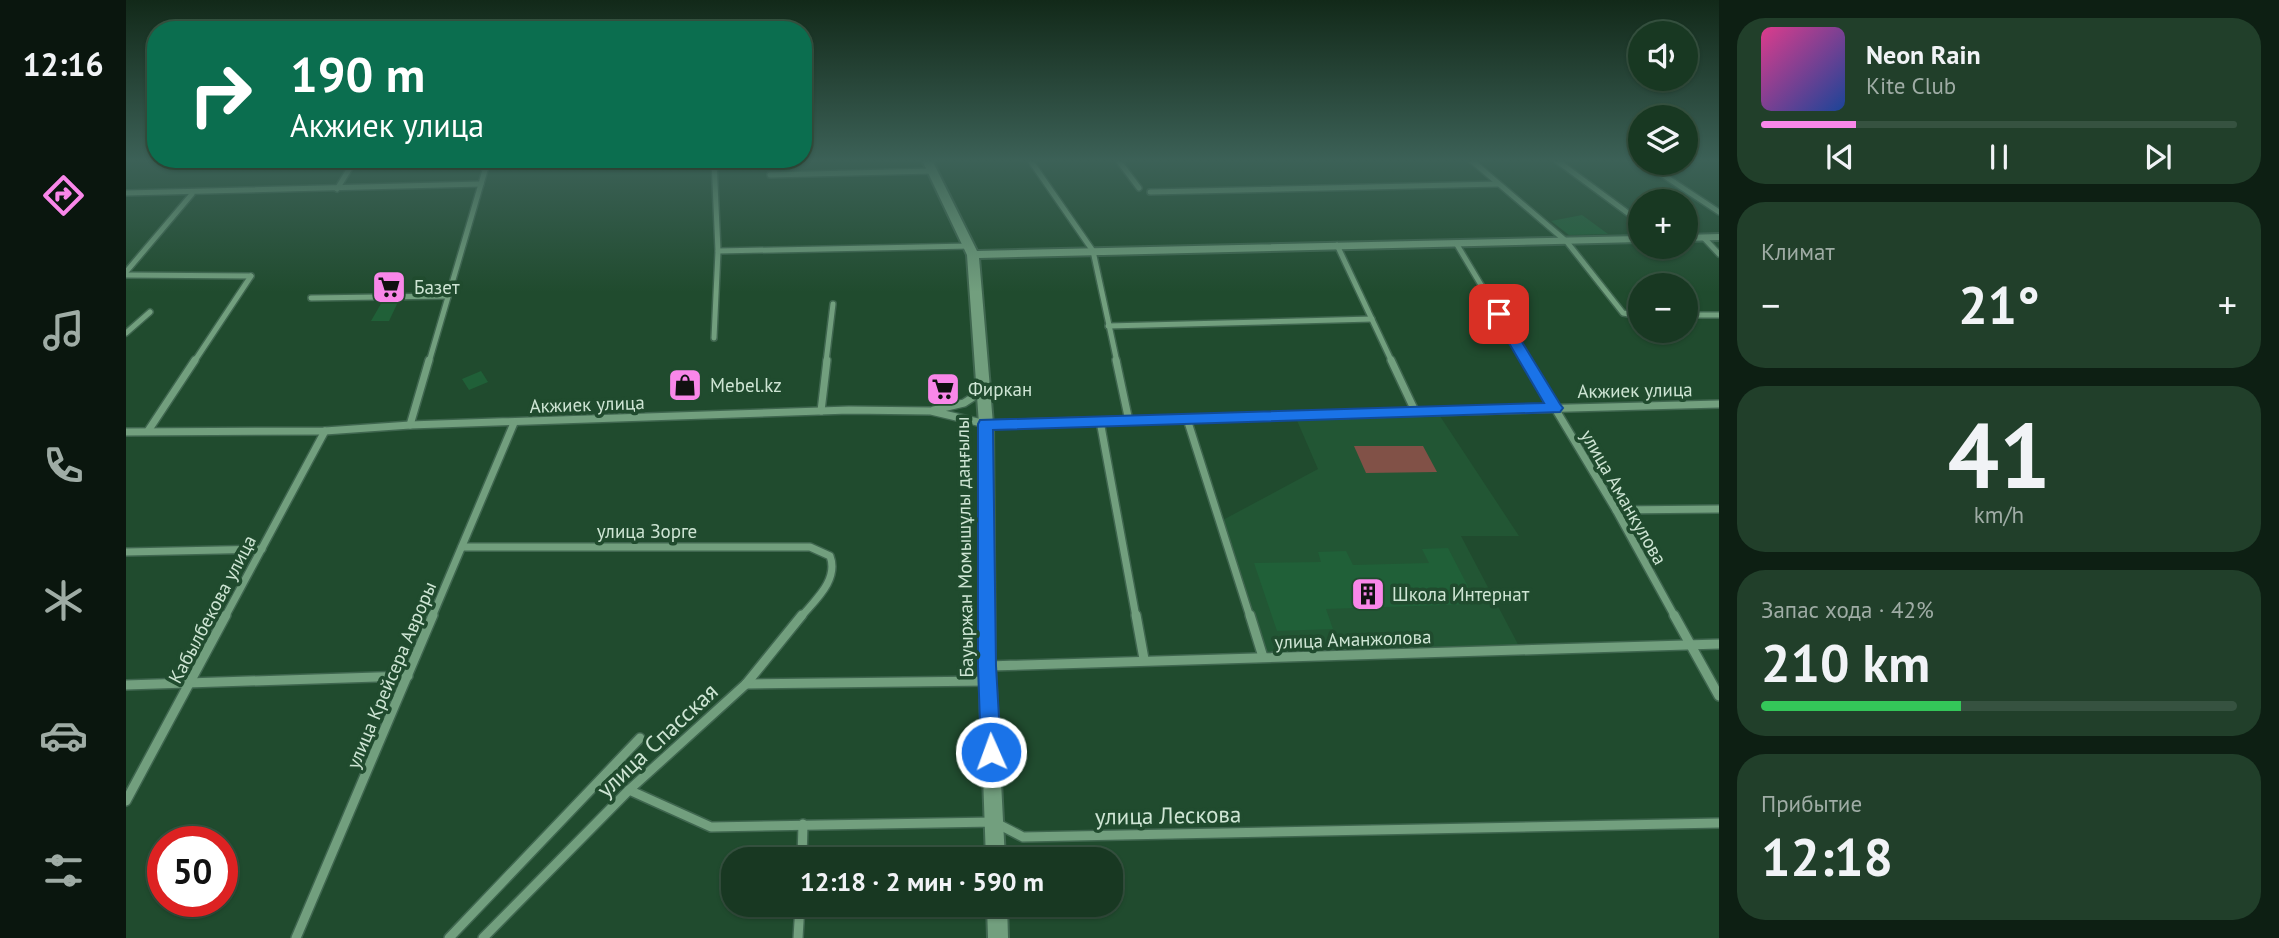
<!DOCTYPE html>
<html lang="ru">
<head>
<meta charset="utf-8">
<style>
	:root { --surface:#183822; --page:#213f2a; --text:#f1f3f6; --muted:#9faca5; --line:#365240; --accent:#f987e9 }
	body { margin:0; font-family:"PT Sans",sans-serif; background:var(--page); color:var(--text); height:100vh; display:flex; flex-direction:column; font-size:26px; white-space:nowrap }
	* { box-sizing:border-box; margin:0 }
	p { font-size:23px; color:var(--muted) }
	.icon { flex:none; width:38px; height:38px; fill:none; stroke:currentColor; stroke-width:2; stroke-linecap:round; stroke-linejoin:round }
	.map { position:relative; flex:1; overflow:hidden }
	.drawer { display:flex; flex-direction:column; gap:18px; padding:18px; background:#0d1f13; width:560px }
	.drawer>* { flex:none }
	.hud { position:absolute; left:21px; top:21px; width:665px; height:147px; border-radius:28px; box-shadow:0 2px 5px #0004,0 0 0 2px var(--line); background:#0b6e4f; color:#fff; overflow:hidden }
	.controls { position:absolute; left:1502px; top:21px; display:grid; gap:14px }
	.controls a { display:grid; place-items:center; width:70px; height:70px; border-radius:50%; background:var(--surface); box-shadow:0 2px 5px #0004,0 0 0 2px var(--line); font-size:35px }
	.speed { position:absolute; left:21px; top:826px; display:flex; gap:14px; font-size:35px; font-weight:700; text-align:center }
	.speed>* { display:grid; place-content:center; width:91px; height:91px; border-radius:50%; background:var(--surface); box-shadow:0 2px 5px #0004,0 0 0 2px var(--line); line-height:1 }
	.speed .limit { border:10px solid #d22; background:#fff; color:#111 }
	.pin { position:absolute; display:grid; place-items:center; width:60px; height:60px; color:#fff; margin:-30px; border-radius:14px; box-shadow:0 4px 10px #0006 }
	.me { position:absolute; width:77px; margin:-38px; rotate:358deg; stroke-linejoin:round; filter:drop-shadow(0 0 5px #0008) }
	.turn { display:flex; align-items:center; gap:24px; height:147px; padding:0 28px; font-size:32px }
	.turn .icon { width:91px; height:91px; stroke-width:2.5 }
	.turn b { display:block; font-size:49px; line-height:60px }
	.big { font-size:52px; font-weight:800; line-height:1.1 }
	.drawer .card { flex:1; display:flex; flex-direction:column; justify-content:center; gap:10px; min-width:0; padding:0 24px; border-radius:28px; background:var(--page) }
	.drawer .dial { align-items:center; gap:0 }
	.dial b { font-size:91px; line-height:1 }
	.song { display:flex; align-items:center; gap:21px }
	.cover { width:84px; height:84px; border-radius:10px; background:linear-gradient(135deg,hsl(330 70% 55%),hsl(220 70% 35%)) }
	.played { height:7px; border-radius:4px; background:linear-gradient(90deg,var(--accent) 20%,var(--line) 20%) }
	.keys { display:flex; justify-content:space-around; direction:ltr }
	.heat { display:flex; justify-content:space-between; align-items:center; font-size:38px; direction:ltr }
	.charge { height:10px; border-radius:5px; background:linear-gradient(90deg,#34c759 42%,var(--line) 0) }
	.trip { position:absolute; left:595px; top:847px; width:402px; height:70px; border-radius:28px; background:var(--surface); box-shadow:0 2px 5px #0004,0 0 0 2px var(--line); font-weight:800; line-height:70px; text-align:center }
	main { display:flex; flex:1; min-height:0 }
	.menu { display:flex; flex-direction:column; width:126px; justify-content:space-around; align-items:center; background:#0a160e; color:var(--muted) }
	.menu .icon { width:49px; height:49px }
	.menu .on { color:var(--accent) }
	.menu b { font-size:32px; color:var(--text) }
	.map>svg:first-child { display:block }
	.built { fill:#225634 }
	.green { fill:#815147 }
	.building { fill:#206038 }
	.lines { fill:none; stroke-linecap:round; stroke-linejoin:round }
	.street-far2-casing { stroke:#3f664f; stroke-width:8 }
	.street-far1-casing { stroke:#3f664f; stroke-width:10 }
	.street-casing { stroke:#3f664f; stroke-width:12 }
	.secondary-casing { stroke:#3f664f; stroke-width:4 }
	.street-far2 { stroke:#729f7e; stroke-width:5 }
	.street-far1 { stroke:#729f7e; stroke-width:7 }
	.street { stroke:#729f7e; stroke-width:9 }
	.secondary { fill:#729f7e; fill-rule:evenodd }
	.route { fill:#1a73e8; stroke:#114b97; stroke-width:2 }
	.labels { text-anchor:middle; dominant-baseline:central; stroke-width:7; stroke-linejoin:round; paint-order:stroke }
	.poi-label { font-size:19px; fill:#cee5d4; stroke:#204b2e; text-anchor:start }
	.street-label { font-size:19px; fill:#cee5d4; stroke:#204b2e }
	.near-street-label { font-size:23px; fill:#cee5d4; stroke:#204b2e }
</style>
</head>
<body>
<main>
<nav class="menu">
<b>12:16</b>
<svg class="icon on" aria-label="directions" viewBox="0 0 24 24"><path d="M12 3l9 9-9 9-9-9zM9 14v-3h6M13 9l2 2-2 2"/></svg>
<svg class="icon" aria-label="music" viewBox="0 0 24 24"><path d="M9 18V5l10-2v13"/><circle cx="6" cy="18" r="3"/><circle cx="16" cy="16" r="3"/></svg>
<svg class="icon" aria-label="phone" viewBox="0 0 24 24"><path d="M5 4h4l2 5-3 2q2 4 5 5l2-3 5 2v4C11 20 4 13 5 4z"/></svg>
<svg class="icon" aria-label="climate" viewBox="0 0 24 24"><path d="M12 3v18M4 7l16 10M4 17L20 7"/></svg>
<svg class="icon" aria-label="car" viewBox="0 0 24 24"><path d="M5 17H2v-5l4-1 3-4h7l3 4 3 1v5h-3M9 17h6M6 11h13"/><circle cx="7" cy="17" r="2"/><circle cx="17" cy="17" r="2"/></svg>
<svg class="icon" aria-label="filters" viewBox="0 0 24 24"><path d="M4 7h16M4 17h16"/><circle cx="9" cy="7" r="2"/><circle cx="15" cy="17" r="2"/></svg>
</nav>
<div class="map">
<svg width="1593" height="938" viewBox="0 0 1593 938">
	<rect width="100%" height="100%" fill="#204b2e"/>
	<path class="built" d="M1310,410L1393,536H1335L1395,650L1137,657L1095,521L1192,469L1169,416Z"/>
	<path class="green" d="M1228,446H1297L1311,472L1240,473Z"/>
	<g class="building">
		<path d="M1456,215L1482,234L1443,235L1425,221Z"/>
		<path d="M277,277L275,291L249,292L251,281Z"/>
		<path d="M256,302H272L263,321H245Z"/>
		<path d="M355,371L362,382L343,390L336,379Z"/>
		<path d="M1322,548L1351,604L1200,609L1207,629L1151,631L1128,563L1195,562L1192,552L1220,551L1227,565L1303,563L1296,549Z"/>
	</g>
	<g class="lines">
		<g class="street-far2-casing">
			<g id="street-far2">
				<path d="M182,160L228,161"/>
				<path d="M588,160L592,251L588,338"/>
				<path d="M904,160L967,251L991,362"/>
				<path d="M992,160L1013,188"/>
				<path d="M1345,160L1441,242L1497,313L1514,316"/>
				<path d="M1430,160L1514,222"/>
				<path d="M1519,163L1593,212"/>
				<path d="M644,175L806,171"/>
				<path d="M211,189L229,160"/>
				<path d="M1024,192L1372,184"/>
				<path d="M0,193L355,184"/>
				<path d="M1578,238L1593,254"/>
				<path d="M1330,243L1401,362"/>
				<path d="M1211,245L1266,362"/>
				<path d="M592,251L844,246"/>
				<path d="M0,272L66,194"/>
				<path d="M0,275L125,276"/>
				<path d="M185,298L322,296"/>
				<path d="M1559,315H1593"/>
				<path d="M982,326L1246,319"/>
				<path d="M0,333L24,312"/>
				<path d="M68,362L125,276"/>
				<path d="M303,362L362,160"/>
				<path d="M700,362L707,304"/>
			</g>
		</g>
		<g class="street-far1-casing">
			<g id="street-far1">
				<path d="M990,360L1003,421"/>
				<path d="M1265,360L1289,411"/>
				<path d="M1400,360L1490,510L1549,617"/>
				<path d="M808,410L838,403L858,390"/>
				<path d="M695,411L701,360"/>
				<path d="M1061,419L1124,617"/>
				<path d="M974,421L1010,617"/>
				<path d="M284,425L303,360"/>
				<path d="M22,431L69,360"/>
				<path d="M0,432L199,431L284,425L723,410L805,411L860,424L1593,404"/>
				<path d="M1490,510L1593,509"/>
				<path d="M336,547H684L704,556C713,580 689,600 675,617"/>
				<path d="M0,552L136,549"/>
				<path d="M99,617L199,431"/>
				<path d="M306,617L388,423"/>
			</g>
		</g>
		<g class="street-casing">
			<g id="street">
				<path d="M1010,615L1018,659"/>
				<path d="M1124,615L1137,657"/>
				<path d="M1548,615L1593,696"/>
				<path d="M863,666L1593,644"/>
				<path d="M620,684L861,681"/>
				<path d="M0,685L282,676"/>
				<path d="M503,790L585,827L868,822L897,837L1593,823"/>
				<path d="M0,801L100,615"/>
				<path d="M676,859L677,824"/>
				<path d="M170,938L307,615"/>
				<path d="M323,938L514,738"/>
				<path d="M357,938L503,790L620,684L676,615"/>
				<path d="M672,938L674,905"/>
			</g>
		</g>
		<g class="secondary-casing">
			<g id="secondary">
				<path d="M796,160H806L851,251L1514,236V242L853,258L867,424L869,666L879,859H860L853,666V424L841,255Z"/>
				<path d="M1593,234V240L1559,241V235Z"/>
				<path d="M861,905H881L882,938H862Z"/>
			</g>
		</g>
		<use href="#street-far2" class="street-far2"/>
		<use href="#street-far1" class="street-far1"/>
		<use href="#street" class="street"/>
		<use href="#secondary" class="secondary"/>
	</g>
	<linearGradient id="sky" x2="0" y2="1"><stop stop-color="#122919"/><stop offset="0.55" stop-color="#3c6157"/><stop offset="1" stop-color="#3c6157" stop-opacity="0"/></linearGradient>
	<rect width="1593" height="292" fill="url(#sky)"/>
	<path class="route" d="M1373,309L1377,311L1434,404L1437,408L1434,412L867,430L870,666L875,752L872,759L865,762L858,759L855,752L852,666V424L854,420L1418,403L1366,314Z"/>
	<defs>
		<g id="supermarket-square" transform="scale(1.75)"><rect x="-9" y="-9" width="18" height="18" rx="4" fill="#f987e9" stroke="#204b2e"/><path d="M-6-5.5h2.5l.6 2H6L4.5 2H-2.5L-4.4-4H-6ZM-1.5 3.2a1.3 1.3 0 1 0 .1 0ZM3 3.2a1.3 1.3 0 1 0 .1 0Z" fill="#111"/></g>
		<g id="shop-square" transform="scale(1.75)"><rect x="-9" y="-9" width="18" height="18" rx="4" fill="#f987e9" stroke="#204b2e"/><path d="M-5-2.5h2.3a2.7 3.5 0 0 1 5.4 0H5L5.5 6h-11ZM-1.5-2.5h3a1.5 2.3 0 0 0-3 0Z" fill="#111"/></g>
		<g id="building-square" transform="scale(1.75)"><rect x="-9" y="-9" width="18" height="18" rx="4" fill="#f987e9" stroke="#204b2e"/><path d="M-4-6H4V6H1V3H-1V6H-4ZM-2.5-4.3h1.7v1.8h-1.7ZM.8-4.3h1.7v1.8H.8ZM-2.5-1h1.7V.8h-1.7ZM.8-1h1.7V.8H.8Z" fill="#111"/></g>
	</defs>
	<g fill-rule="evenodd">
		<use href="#supermarket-square" x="263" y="287"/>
		<use href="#shop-square" x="559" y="385"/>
		<use href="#supermarket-square" x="817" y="389"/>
		<use href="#building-square" x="1242" y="594"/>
	</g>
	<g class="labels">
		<g class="poi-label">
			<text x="288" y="287">Базет</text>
			<text x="584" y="385">Mebel.kz</text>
			<text x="842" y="389">Фиркан</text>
			<text x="1266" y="594">Школа Интернат</text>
		</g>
		<g class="street-label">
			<text transform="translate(1509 390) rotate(-1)">Акжиек улица</text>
			<text transform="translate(461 404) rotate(-2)">Акжиек улица</text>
			<text transform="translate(1498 497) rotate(60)">улица Аманкулова</text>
			<text x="521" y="531">улица Зорге</text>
			<text transform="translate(838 547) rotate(-91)">Бауыржан Момышұлы даңғылы</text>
			<text transform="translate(86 609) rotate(-62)">Кабылбекова улица</text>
			<text transform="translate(1227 639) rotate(-2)">улица Аманжолова</text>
			<text transform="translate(265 675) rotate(-67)">улица Крейсера Авроры</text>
		</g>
		<g class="near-street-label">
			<text transform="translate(531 740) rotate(-43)">улица Спасская</text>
			<text transform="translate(1042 815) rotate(-1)">улица Лескова</text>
		</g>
	</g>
</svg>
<div class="controls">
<a><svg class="icon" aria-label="sound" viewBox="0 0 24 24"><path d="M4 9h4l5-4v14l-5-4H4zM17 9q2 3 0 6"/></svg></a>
<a><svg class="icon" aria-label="layers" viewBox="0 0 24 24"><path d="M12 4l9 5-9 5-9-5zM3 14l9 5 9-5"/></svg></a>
<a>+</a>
<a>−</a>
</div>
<div class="speed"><div class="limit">50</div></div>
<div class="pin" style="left:1373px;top:314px;background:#d93025"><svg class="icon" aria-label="arrive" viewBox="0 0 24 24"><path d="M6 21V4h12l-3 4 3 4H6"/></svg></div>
<svg class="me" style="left:865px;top:752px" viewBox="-20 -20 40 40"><circle r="17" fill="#1a73e8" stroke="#fff" stroke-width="3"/><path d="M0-11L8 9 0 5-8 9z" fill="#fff"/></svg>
<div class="trip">12:18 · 2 мин · 590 m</div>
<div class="hud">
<div class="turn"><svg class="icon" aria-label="right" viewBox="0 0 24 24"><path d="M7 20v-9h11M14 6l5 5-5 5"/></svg><div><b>190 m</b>Акжиек улица</div></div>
</div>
</div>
<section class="drawer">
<div class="card">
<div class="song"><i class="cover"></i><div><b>Neon Rain</b><p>Kite Club</p></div></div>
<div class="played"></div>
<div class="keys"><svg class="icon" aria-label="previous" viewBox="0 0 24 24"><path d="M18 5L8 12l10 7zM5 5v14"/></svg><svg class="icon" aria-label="pause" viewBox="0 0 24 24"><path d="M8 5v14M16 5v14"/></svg><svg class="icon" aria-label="next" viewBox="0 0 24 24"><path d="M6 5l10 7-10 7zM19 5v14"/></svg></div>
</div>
<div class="card"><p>Климат</p>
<div class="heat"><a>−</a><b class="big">21°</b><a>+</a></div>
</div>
<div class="card dial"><b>41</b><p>km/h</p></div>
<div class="card"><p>Запас хода · 42%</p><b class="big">210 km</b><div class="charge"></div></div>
<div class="card"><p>Прибытие</p><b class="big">12:18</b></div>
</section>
</main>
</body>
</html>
